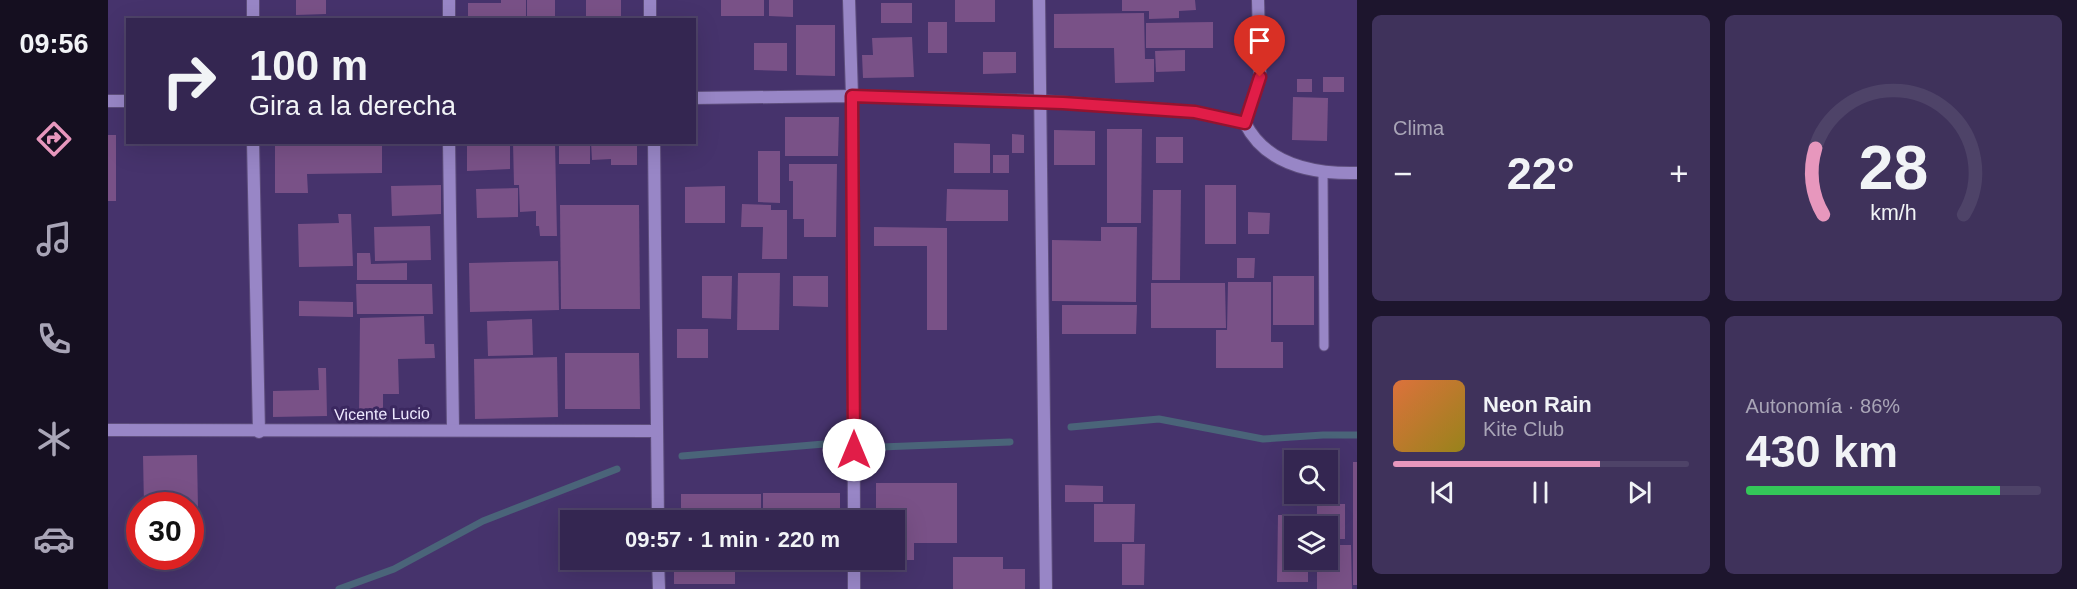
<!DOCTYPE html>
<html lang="es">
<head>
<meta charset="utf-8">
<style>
	:root { --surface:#342651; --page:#3f325b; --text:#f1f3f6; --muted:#a9a5b7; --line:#4e4368; --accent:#e797bd }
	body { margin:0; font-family:Helvetica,sans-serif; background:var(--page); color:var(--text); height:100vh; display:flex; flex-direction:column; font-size:22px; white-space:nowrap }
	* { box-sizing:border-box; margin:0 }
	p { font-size:20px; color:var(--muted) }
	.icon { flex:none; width:33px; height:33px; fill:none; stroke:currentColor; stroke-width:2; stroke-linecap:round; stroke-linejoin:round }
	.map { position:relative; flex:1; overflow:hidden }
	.details { display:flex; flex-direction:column; gap:15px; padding:15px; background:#1d152d; width:720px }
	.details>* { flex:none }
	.guide { position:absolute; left:18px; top:18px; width:570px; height:126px; border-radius:0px; box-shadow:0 6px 24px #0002,0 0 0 2px var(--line); background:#342651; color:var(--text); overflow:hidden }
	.fabs { position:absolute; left:1176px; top:450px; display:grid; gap:12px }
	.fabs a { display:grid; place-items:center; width:54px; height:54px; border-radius:0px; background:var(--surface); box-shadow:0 6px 24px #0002,0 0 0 2px var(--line); font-size:30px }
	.speed { position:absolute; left:18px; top:492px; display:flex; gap:12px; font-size:30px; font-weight:700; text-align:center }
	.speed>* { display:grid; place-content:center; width:78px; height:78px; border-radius:50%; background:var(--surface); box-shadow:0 6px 24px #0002,0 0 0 2px var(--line); line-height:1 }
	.speed .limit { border:9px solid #d22; background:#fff; color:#111 }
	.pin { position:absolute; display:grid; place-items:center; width:51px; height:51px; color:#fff; margin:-62px -26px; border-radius:50% 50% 50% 0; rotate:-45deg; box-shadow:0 0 6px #0007 }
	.pin .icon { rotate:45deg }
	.me { position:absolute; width:66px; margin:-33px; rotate:0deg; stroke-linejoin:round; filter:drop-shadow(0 0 4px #0008) }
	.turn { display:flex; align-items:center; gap:21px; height:126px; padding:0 24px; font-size:27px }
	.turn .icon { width:78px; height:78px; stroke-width:2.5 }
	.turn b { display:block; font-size:42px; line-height:51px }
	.big { font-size:45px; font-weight:600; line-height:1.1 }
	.details .card { flex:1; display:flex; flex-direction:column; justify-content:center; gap:9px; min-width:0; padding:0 21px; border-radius:9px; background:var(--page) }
	.details .dial { align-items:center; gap:0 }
	.dial svg { height:156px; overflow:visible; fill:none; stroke:var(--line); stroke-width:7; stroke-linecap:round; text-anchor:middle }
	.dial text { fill:var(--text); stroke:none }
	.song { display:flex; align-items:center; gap:18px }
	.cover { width:72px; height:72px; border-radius:9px; background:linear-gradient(135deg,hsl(20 70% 55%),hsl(50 70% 35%)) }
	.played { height:6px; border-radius:3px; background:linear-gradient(90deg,var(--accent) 70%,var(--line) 70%) }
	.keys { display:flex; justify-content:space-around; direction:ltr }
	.heat { display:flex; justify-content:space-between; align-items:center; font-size:33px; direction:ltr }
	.charge { height:9px; border-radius:4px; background:linear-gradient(90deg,#34c759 86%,var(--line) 0) }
	.details .tiles { flex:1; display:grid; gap:15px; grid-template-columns:repeat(2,1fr) }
	.trip { position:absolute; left:452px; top:510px; width:345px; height:60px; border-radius:0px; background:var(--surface); box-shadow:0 6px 24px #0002,0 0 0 2px var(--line); font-weight:600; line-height:60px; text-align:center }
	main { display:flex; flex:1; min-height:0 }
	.tab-bar { display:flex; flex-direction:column; width:108px; justify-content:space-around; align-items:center; background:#150f20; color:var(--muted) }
	.tab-bar .icon { width:42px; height:42px }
	.tab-bar .current { color:var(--accent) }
	.tab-bar b { font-size:27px; color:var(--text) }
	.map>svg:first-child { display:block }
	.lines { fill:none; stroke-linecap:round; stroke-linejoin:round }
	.stream { stroke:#4a6479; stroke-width:7 }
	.building { fill:#795187 }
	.service-casing { stroke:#5e4e7d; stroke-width:11 }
	.minor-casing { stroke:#5e4e7d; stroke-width:14 }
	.service { stroke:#9886c6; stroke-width:9 }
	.minor { stroke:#9886c6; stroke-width:12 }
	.route-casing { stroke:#92132f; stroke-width:15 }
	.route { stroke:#e11d48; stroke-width:10 }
	.labels { text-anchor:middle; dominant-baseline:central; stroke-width:6; stroke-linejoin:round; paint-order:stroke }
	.street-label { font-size:16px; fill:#eee9ff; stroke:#3b2860 }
</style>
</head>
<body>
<main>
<nav class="tab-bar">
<b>09:56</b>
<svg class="icon current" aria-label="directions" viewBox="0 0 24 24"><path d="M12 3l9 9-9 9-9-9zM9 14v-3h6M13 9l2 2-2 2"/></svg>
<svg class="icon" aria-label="music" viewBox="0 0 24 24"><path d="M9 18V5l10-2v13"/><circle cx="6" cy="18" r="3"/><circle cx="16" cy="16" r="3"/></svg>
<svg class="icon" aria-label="phone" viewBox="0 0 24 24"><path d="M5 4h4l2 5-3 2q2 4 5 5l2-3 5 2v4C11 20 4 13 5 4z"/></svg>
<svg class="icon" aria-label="climate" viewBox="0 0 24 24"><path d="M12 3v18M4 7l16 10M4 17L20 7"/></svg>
<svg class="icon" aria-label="car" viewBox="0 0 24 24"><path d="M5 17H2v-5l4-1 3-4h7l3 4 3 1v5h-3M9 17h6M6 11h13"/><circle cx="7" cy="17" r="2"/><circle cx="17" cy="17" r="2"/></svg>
</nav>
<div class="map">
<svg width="1249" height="589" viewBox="0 0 1249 589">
	<rect width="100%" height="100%" fill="#46336c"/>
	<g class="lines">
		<g class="stream">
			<path d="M963,427L1051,419L1155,439L1215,435H1249"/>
			<path d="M574,456L716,444L773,447L902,442"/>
			<path d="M231,589L286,569L375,521L509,469"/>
		</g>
	</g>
	<g class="building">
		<path d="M188,0H218V14L188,15Z"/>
		<path d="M393,0H418V20H360V3H393Z"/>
		<rect x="419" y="0" width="28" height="20"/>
		<rect x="478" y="0" width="35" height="20"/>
		<rect x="613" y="0" width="43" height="16"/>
		<path d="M661,0H685V17L661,16Z"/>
		<rect x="847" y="0" width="40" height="22"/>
		<path d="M1014,0H1087L1088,10L1071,11V18L1041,19V11H1014Z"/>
		<rect x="773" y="3" width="31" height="20"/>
		<path d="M1036,13L1037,59H1046V82L1007,83L1006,48H946V14Z"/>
		<rect x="820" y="22" width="19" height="31"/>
		<path d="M1105,22V48H1038V23Z"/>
		<path d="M688,25H727V76L688,75Z"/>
		<path d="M804,37L806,77L755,78L754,55H765L764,38Z"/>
		<path d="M646,43H679V71L646,70Z"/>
		<path d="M1077,50V71L1048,72L1047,51Z"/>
		<path d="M875,52H908V73L875,74Z"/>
		<rect x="1215" y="77" width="21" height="15"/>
		<rect x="1189" y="79" width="15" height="13"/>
		<path d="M1185,97L1220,98L1219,141L1184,140Z"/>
		<path d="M677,117H731L730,156H677Z"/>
		<path d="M999,129H1034L1033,223H999Z"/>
		<path d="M946,130L987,131V165H946Z"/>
		<path d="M904,134L916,135V153H904Z"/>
		<rect x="0" y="135" width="8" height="66"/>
		<rect x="1048" y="137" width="27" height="26"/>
		<path d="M167,142H274V173L199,174L200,193H167Z"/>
		<path d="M359,142H402V169L359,171Z"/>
		<path d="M405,142H447L449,236H432L431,226H428V211L412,212L411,185H406Z"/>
		<rect x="451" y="142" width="31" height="22"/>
		<path d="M483,142H529V165H503V159L484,160Z"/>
		<path d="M846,143L882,144V173H846Z"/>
		<path d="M650,151H672V203L650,202Z"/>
		<rect x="885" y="155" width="16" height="18"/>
		<path d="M681,164H729L728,237H696V219H685V181H681Z"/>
		<path d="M333,185V214L284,216L283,186Z"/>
		<rect x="1097" y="185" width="31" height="59"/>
		<path d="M617,186V223H577V187Z"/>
		<path d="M410,188V217L369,218L368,189Z"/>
		<path d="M839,189L900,190V221H838Z"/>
		<path d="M1045,190H1073L1072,280H1044Z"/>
		<path d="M634,204L663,205V210H679V259H654L655,227H633Z"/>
		<path d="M452,205H531L532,309H453Z"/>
		<path d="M1140,212L1162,213L1161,234H1140Z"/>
		<path d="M230,214H243L245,266L191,267L190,224L231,223Z"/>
		<path d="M322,226L323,260L267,261L266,227Z"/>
		<path d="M766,227L839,228V330H819V246H766Z"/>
		<path d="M993,227H1029L1028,302L944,301V240L993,241Z"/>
		<path d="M249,253H262L263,264L299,263V280H249Z"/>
		<path d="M1129,258H1147L1146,278H1129Z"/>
		<path d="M450,261L451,310L362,312L361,263Z"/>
		<path d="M630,273H672L671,330H629Z"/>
		<path d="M594,276H624L623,319L594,318Z"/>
		<path d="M685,276H720V307L685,306Z"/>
		<rect x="1165" y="276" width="41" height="49"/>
		<path d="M1120,282H1163V342H1175V368H1108V330H1119Z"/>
		<path d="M1043,283H1117L1118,328H1043Z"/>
		<path d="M248,284H324L325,314H249Z"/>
		<path d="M191,301L245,302V317L191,316Z"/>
		<path d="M954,305H1029L1028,334H954Z"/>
		<path d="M316,316L317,344H326L327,358L290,359L291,394H275V417H251L252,318Z"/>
		<path d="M424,319L425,355L380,356L379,321Z"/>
		<rect x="569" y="329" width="31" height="29"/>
		<path d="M457,353H531L532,409H457Z"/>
		<path d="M449,357L450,417L367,419L366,359Z"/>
		<path d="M210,368H218L219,416L165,417V391L211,390Z"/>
		<path d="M89,455L90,509H82V506H36L35,456Z"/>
		<rect x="1245" y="462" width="4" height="123"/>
		<path d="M1178,474L1186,475V494H1204V504L1177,503Z"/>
		<path d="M768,483H849V543H806V560H786V520H768Z"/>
		<path d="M957,485L995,486V502H957Z"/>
		<rect x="655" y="493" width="77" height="27"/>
		<rect x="573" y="494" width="80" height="26"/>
		<path d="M986,504H1027L1026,542H986Z"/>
		<path d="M1209,504H1237V539H1220V526H1209Z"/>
		<path d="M1170,515H1200V526H1186V560H1200V582H1169Z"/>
		<path d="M1014,544H1037L1036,585H1014Z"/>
		<path d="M1220,545H1243L1244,589H1209V560H1220Z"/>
		<path d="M845,557H895V569H917V589H845Z"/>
		<rect x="566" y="560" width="61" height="24"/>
	</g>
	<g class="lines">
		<g class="service-casing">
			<path id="service" d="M1215,172L1216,346"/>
		</g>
		<g class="minor-casing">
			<g id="minor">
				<path d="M542,0V20"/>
				<path d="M741,0L744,96L746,520"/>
				<path d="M931,0L938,589"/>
				<path d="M145,20V0"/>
				<path d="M341,20V0"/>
				<path d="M586,98L744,96L933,101L1087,112L1137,123C1158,165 1205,174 1249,173"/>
				<path d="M0,101H20"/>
				<path d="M1137,123L1152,77L1150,0"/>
				<path d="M145,142L151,432"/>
				<path d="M341,142L345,429"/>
				<path d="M546,142L550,520"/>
				<path d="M0,430L548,431"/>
				<path d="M550,560L551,589"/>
				<path d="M746,560V589"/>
			</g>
		</g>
		<use href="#service" class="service"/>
		<use href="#minor" class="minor"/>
	</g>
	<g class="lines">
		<g class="route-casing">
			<path id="route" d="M746,450L744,96L955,103L1087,112L1137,123L1152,77"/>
		</g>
		<use href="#route" class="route"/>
	</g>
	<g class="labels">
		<g class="street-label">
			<text transform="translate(274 414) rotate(-1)">Vicente Lucio</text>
		</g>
	</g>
</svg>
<div class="fabs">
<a><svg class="icon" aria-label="search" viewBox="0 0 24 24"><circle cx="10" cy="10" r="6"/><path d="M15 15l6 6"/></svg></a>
<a><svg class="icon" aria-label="layers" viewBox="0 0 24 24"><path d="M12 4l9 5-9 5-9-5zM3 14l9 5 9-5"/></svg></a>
</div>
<div class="speed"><div class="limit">30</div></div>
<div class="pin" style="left:1152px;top:77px;background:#d93025"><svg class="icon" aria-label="arrive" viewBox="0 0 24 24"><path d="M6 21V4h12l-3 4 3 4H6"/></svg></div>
<svg class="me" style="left:746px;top:450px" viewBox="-20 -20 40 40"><circle r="19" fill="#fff"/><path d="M0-13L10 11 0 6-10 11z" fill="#e11d48"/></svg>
<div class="trip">09:57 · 1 min · 220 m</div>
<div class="guide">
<div class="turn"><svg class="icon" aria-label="right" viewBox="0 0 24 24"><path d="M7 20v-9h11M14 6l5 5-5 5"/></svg><div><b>100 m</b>Gira a la derecha</div></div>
</div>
</div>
<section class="details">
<div class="tiles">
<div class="card"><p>Clima</p>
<div class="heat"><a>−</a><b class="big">22°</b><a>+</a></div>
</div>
<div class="card dial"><svg viewBox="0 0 100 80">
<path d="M14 69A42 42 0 1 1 86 69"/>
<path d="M14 69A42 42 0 0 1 10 35" stroke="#e797bd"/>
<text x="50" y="56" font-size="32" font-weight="700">28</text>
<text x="50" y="72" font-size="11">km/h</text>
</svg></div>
<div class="card">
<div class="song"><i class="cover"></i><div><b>Neon Rain</b><p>Kite Club</p></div></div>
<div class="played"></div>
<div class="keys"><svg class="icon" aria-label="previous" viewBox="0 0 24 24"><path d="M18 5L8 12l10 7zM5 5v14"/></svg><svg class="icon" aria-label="pause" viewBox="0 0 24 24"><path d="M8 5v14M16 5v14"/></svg><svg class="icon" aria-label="next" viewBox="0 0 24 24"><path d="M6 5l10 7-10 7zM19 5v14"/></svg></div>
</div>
<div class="card"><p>Autonomía · 86%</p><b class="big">430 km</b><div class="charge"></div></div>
</div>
</section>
</main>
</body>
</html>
